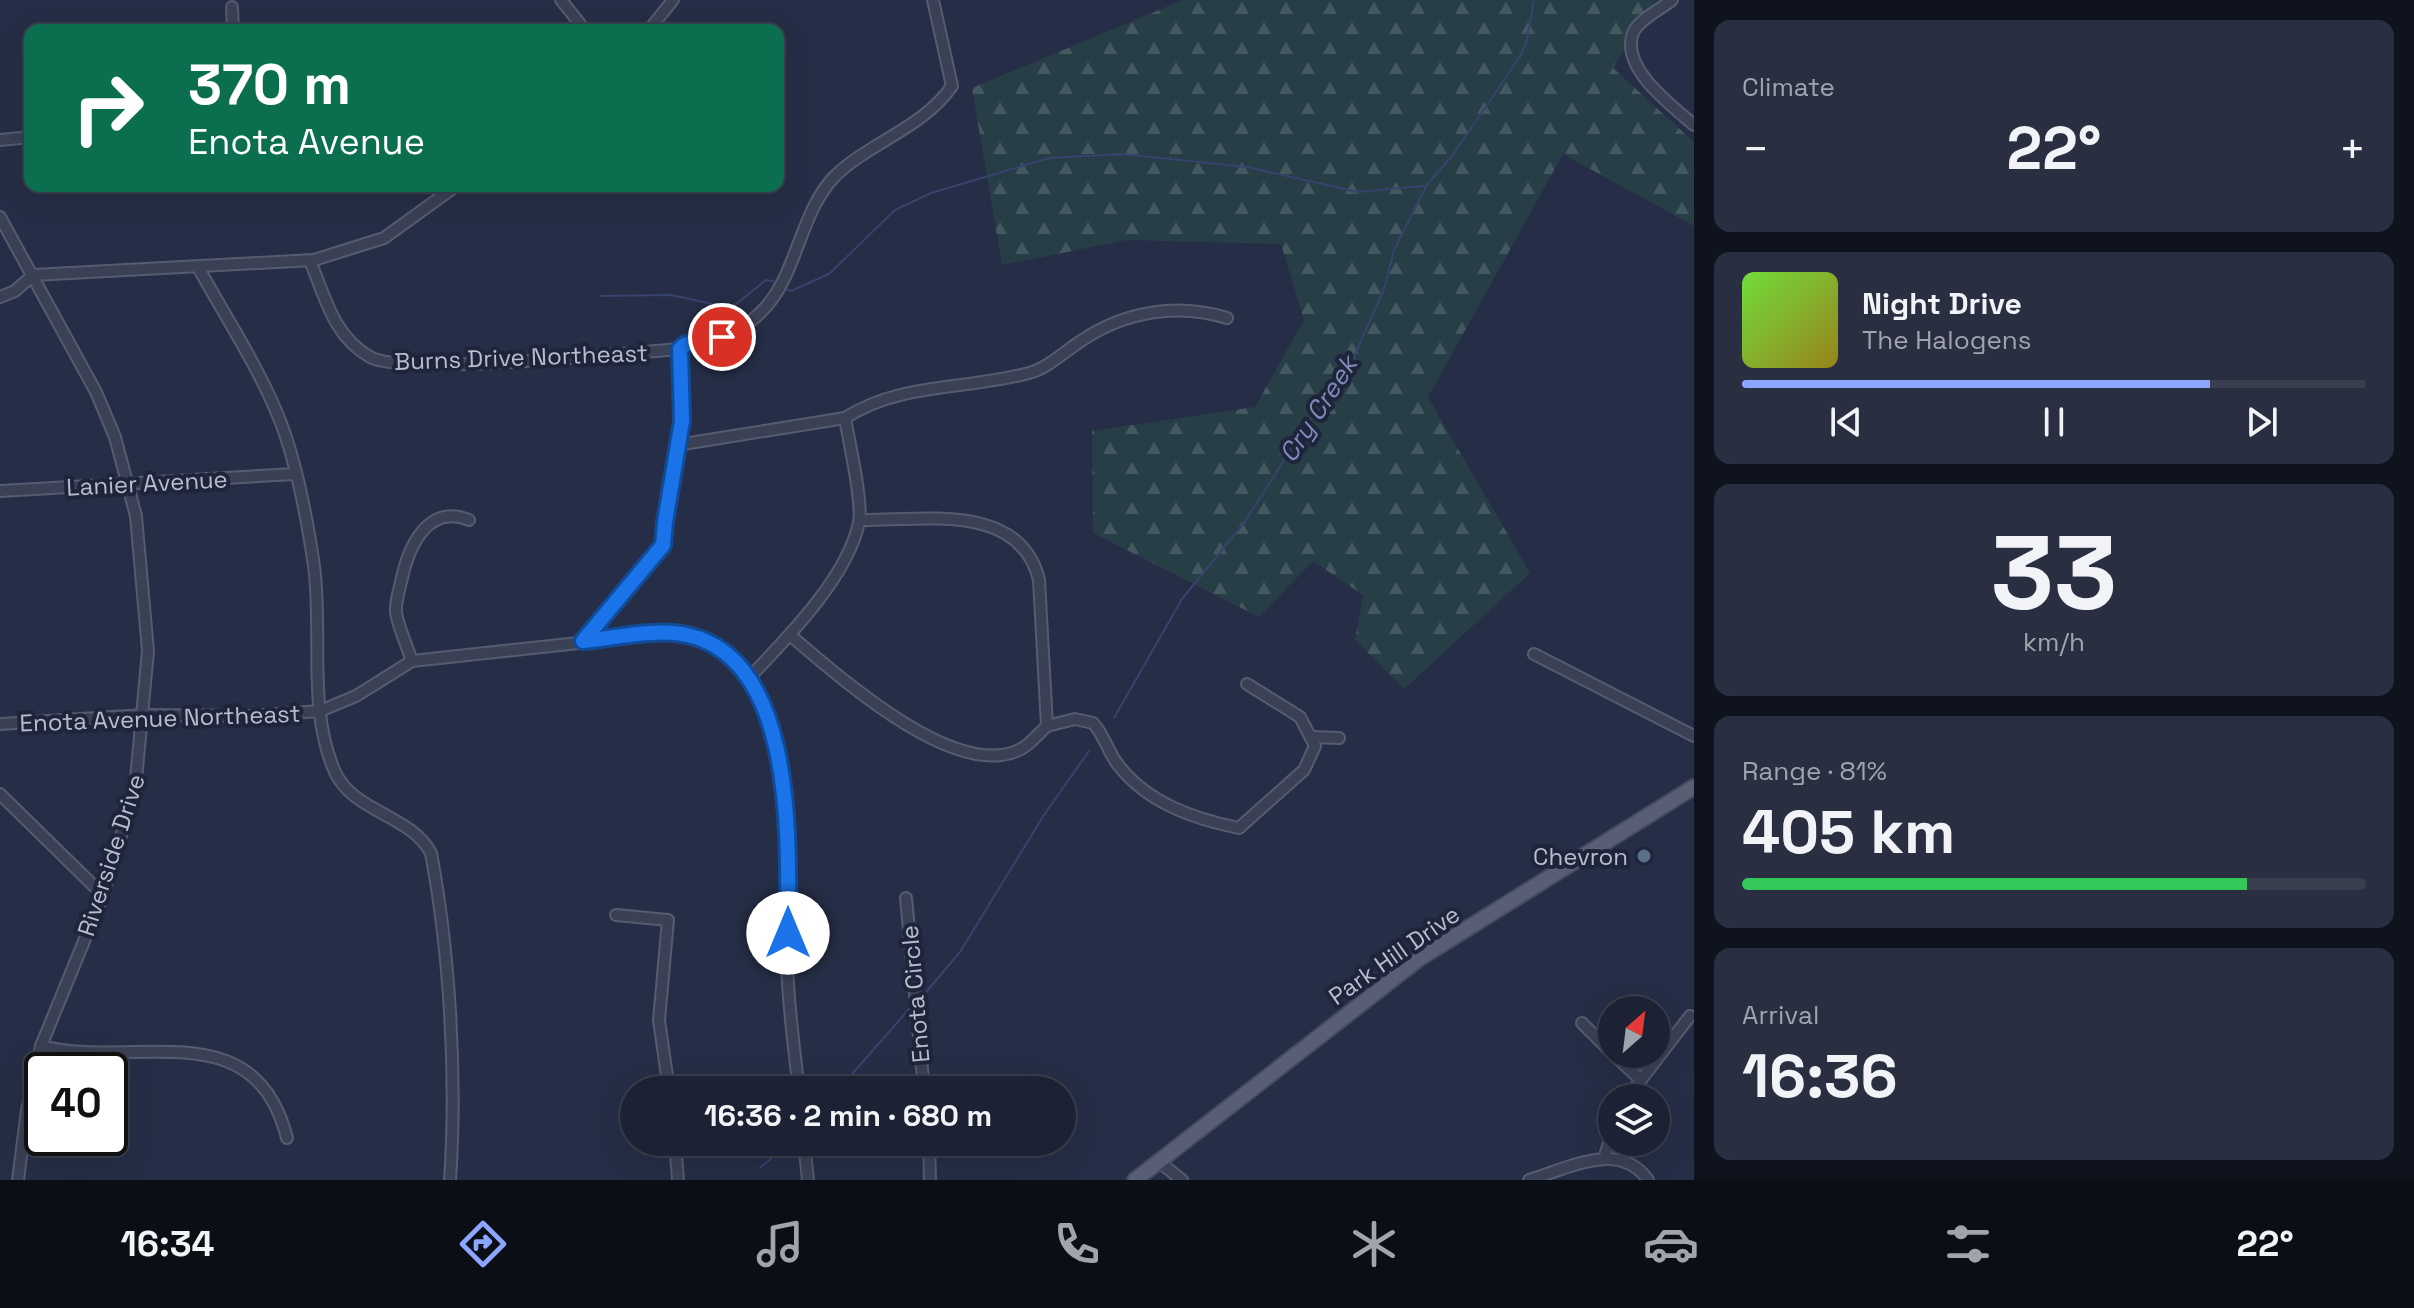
<!DOCTYPE html>
<html lang="en">
<head>
<meta charset="utf-8">
<style>
	:root { --surface:#1c2234; --page:#292f40; --text:#f1f3f6; --muted:#a0a4ac; --line:#3a3f4f; --accent:#8ca6ff }
	body { margin:0; font-family:"Space Grotesk",sans-serif; background:var(--page); color:var(--text); height:100vh; display:flex; flex-direction:column; font-size:30px; white-space:nowrap }
	* { box-sizing:border-box; margin:0 }
	p { font-size:26px; color:var(--muted) }
	.icon { flex:none; width:44px; height:44px; fill:none; stroke:currentColor; stroke-width:2; stroke-linecap:round; stroke-linejoin:round }
	.map { position:relative; flex:1; overflow:hidden }
	.sheet { display:flex; flex-direction:column; gap:20px; padding:20px; background:#0f131d; width:720px }
	.sheet>* { flex:none }
	.hud { position:absolute; left:24px; top:24px; width:760px; height:168px; border-radius:16px; box-shadow:0 8px 32px #0002,0 0 0 2px var(--line); background:#0b6e4f; color:#fff; overflow:hidden }
	.needle { width:52px; rotate:28deg }
	.fabs { position:absolute; left:1598px; top:996px; display:grid; gap:16px }
	.fabs a { display:grid; place-items:center; width:72px; height:72px; border-radius:50%; background:var(--surface); box-shadow:0 8px 32px #0002,0 0 0 2px var(--line); font-size:40px }
	.speed { position:absolute; left:24px; top:1052px; display:flex; gap:16px; font-size:40px; font-weight:700; text-align:center }
	.speed>* { display:grid; place-content:center; width:104px; height:104px; border-radius:50%; background:var(--surface); box-shadow:0 8px 32px #0002,0 0 0 2px var(--line); line-height:1 }
	.speed .limit { border:4px solid #111; border-radius:12px; background:#fff; color:#111 }
	.pin { position:absolute; display:grid; place-items:center; width:68px; height:68px; color:#fff; margin:-34px; border:4px solid #fff; border-radius:50%; box-shadow:0 2px 8px #0007 }
	.me { position:absolute; width:88px; margin:-44px; rotate:0deg; stroke-linejoin:round; filter:drop-shadow(0 0 6px #0008) }
	.turn { display:flex; align-items:center; gap:28px; height:168px; padding:0 32px; font-size:36px }
	.turn .icon { width:104px; height:104px; stroke-width:2.5 }
	.turn b { display:block; font-size:56px; line-height:68px }
	.big { font-size:60px; font-weight:600; line-height:1.1 }
	.sheet .card { flex:1; display:flex; flex-direction:column; justify-content:center; gap:12px; min-width:0; padding:0 28px; border-radius:16px; background:var(--page) }
	.sheet .dial { align-items:center; gap:0 }
	.dial b { font-size:104px; line-height:1 }
	.song { display:flex; align-items:center; gap:24px }
	.cover { width:96px; height:96px; border-radius:12px; background:linear-gradient(135deg,hsl(100 70% 55%),hsl(50 70% 35%)) }
	.played { height:8px; border-radius:4px; background:linear-gradient(90deg,var(--accent) 75%,var(--line) 75%) }
	.keys { display:flex; justify-content:space-around; direction:ltr }
	.heat { display:flex; justify-content:space-between; align-items:center; font-size:44px; direction:ltr }
	.charge { height:12px; border-radius:6px; background:linear-gradient(90deg,#34c759 81%,var(--line) 0) }
	.trip { position:absolute; left:620px; top:1076px; width:456px; height:80px; border-radius:40px; background:var(--surface); box-shadow:0 8px 32px #0002,0 0 0 2px var(--line); font-weight:600; line-height:80px; text-align:center }
	.tabs { display:flex; height:128px; justify-content:space-around; align-items:center; background:#0b0e15; color:var(--muted) }
	.tabs .icon { width:56px; height:56px }
	.tabs .selected { color:var(--accent) }
	.tabs b { font-size:36px; color:var(--text) }
	main { display:flex; flex:1; min-height:0 }
	.map>svg:first-child { display:block }
	.forest { fill:url(#forest-firs) }
	.lines { fill:none; stroke-linecap:round; stroke-linejoin:round }
	.stream { stroke:#36436c; stroke-width:2 }
	.minor-casing { stroke:#555b70; stroke-width:14 }
	.major-casing { stroke:#434a5e; stroke-width:18 }
	.minor { stroke:#3a4155; stroke-width:10 }
	.major { stroke:#585f75; stroke-width:14 }
	.route-casing { stroke:#114b97; stroke-width:20 }
	.route { stroke:#1a73e8; stroke-width:14 }
	.service-dot { fill:#5c6f8a; stroke:#1e253b; stroke-width:3 }
	.labels { text-anchor:middle; dominant-baseline:central; stroke-width:8; stroke-linejoin:round; paint-order:stroke }
	.street-label { font-size:24px; fill:#b8bdce; stroke:#1e253b }
	.poi-label { font-size:24px; fill:#b8bdce; stroke:#1e253b; text-anchor:end }
	.water-label { font-size:26px; font-style:italic; fill:#7c8cb8; stroke:#1e253b }
</style>
</head>
<body>
<main>
<div class="map">
<svg width="1694" height="1180" viewBox="0 0 1694 1180">
	<defs>
		<pattern id="forest-firs" width="22" height="20" patternUnits="userSpaceOnUse" patternTransform="scale(2)"><rect width="22" height="20" fill="#273e47"/><path d="M5 1l3.5 6h-7zM16 11l3.5 6h-7z" fill="#445860"/></pattern>
	</defs>
	<rect width="100%" height="100%" fill="#252e46"/>
	<path class="forest" d="M1183,0H1656L1613,68L1694,142V226L1563,154L1428,397L1530,573L1404,689L1355,640L1363,595L1313,561L1259,617L1093,533L1092,431L1255,407L1304,320L1281,244L1127,240L1002,265L972,88Z"/>
	<g class="lines">
		<g class="stream">
			<path d="M785,289L791,291L829,274L895,210L931,193L1049,158L1121,154L1247,167L1358,192L1424,186"/>
			<path d="M600,296L671,295L731,308L766,280L773,281"/>
			<path d="M1114,718L1182,599L1244,523L1308,423L1346,375L1384,289L1394,250L1427,185L1452,156L1519,58L1526,44L1534,0"/>
			<path d="M922,997L960,952L1044,815L1089,751"/>
			<path d="M838,1090L910,1008"/>
			<path d="M760,1168L788,1144"/>
		</g>
		<g class="minor-casing">
			<g id="minor">
				<path d="M561,0L585,30"/>
				<path d="M1672,0C1661,9 1638,20 1633,33C1620,68 1672,106 1694,125"/>
				<path d="M232,7L233,30"/>
				<path d="M649,30L673,0"/>
				<path d="M0,140L30,137"/>
				<path d="M0,217L96,392L115,437L136,516L148,651L135,790L103,895L41,1046L27,1110L18,1180"/>
				<path d="M310,261C325,296 333,336 370,357C402,376 629,353 680,349C688,343 694,345 703,343C723,340 748,326 762,311C798,275 799,213 835,176C870,142 923,128 952,86L933,0"/>
				<path d="M198,267C225,316 258,366 279,418C297,463 307,518 314,566C323,633 307,709 335,772C353,812 411,815 431,853C450,954 457,1078 450,1180"/>
				<path d="M0,297L15,291L33,275L314,260L384,238L456,186"/>
				<path d="M677,445L845,418C901,382 967,390 1029,373C1048,368 1065,351 1081,341C1125,311 1177,303 1227,318"/>
				<path d="M0,491L294,474"/>
				<path d="M790,635C836,674 954,781 1019,750C1029,746 1039,733 1047,726L1039,580C1020,501 921,521 860,520"/>
				<path d="M583,641L663,545L665,522L682,421L680,349"/>
				<path d="M1534,654L1694,736"/>
				<path d="M412,661C407,646 399,629 396,613C395,603 399,591 401,582C408,548 427,503 469,520"/>
				<path d="M749,678C787,638 848,577 859,522C863,502 849,442 845,418"/>
				<path d="M0,724L145,715L251,716L320,711L356,696L412,661L652,635C810,627 786,858 787,962C788,1005 794,1048 799,1090"/>
				<path d="M1047,726L1075,719L1093,723C1105,736 1108,753 1119,766C1148,803 1194,819 1239,828L1304,770L1315,746L1300,717L1247,684"/>
				<path d="M1312,737L1339,738"/>
				<path d="M0,794L103,895"/>
				<path d="M906,898L924,1090"/>
				<path d="M616,915L668,920L659,1020L669,1090"/>
				<path d="M1582,1023L1612,1053"/>
				<path d="M41,1046C133,1070 254,1009 287,1138"/>
				<path d="M1613,1054L1641,1080"/>
				<path d="M1627,1098L1690,1016"/>
				<path d="M675,1142L678,1180"/>
				<path d="M804,1142L808,1180"/>
				<path d="M929,1142L930,1180"/>
				<path d="M1604,1159L1612,1133"/>
				<path d="M1158,1161L1182,1180"/>
				<path d="M1529,1180C1567,1169 1619,1139 1648,1180"/>
			</g>
		</g>
		<g class="major-casing">
			<path id="major" d="M1135,1180L1420,958L1694,787"/>
		</g>
		<use href="#minor" class="minor"/>
		<use href="#major" class="major"/>
	</g>
	<g class="lines">
		<g class="route-casing">
			<path id="route" d="M722,337L686,344L680,349L682,421L665,522L663,545L583,641C615,638 656,628 687,635C798,659 788,848 788,933"/>
		</g>
		<use href="#route" class="route"/>
	</g>
	<circle class="service-dot" cx="1644" cy="856" r="8"/>
	<g class="labels">
		<g class="street-label">
			<text transform="translate(521 357) rotate(-2)">Burns Drive Northeast</text>
			<text transform="translate(147 483) rotate(-3)">Lanier Avenue</text>
			<text transform="translate(160 718) rotate(-2)">Enota Avenue Northeast</text>
			<text transform="translate(111 855) rotate(-72)">Riverside Drive</text>
			<text transform="translate(1394 955) rotate(-35)">Park Hill Drive</text>
			<text transform="translate(915 994) rotate(-95)">Enota Circle</text>
		</g>
		<g class="poi-label">
			<text x="1628" y="856">Chevron</text>
		</g>
		<g class="water-label">
			<text transform="translate(1318 409) rotate(-57)">Cry Creek</text>
		</g>
	</g>
</svg>
<div class="fabs">
<a><svg class="needle" viewBox="-14 -14 28 28"><path d="M0-13l5 13h-10z" fill="#e53935"/><path d="M0 13l5-13h-10z" fill="#a0a4ac"/></svg></a>
<a><svg class="icon" aria-label="layers" viewBox="0 0 24 24"><path d="M12 4l9 5-9 5-9-5zM3 14l9 5 9-5"/></svg></a>
</div>
<div class="speed"><div class="limit">40</div></div>
<div class="pin" style="left:722px;top:337px;background:#d93025"><svg class="icon" aria-label="arrive" viewBox="0 0 24 24"><path d="M6 21V4h12l-3 4 3 4H6"/></svg></div>
<svg class="me" style="left:788px;top:933px" viewBox="-20 -20 40 40"><circle r="19" fill="#fff"/><path d="M0-13L10 11 0 6-10 11z" fill="#1a73e8"/></svg>
<div class="trip">16:36 · 2 min · 680 m</div>
<div class="hud">
<div class="turn"><svg class="icon" aria-label="right" viewBox="0 0 24 24"><path d="M7 20v-9h11M14 6l5 5-5 5"/></svg><div><b>370 m</b>Enota Avenue</div></div>
</div>
</div>
<section class="sheet">
<div class="card"><p>Climate</p>
<div class="heat"><a>−</a><b class="big">22°</b><a>+</a></div>
</div>
<div class="card">
<div class="song"><i class="cover"></i><div><b>Night Drive</b><p>The Halogens</p></div></div>
<div class="played"></div>
<div class="keys"><svg class="icon" aria-label="previous" viewBox="0 0 24 24"><path d="M18 5L8 12l10 7zM5 5v14"/></svg><svg class="icon" aria-label="pause" viewBox="0 0 24 24"><path d="M8 5v14M16 5v14"/></svg><svg class="icon" aria-label="next" viewBox="0 0 24 24"><path d="M6 5l10 7-10 7zM19 5v14"/></svg></div>
</div>
<div class="card dial"><b>33</b><p>km/h</p></div>
<div class="card"><p>Range · 81%</p><b class="big">405 km</b><div class="charge"></div></div>
<div class="card"><p>Arrival</p><b class="big">16:36</b></div>
</section>
</main>
<nav class="tabs">
<b>16:34</b>
<svg class="icon selected" aria-label="directions" viewBox="0 0 24 24"><path d="M12 3l9 9-9 9-9-9zM9 14v-3h6M13 9l2 2-2 2"/></svg>
<svg class="icon" aria-label="music" viewBox="0 0 24 24"><path d="M9 18V5l10-2v13"/><circle cx="6" cy="18" r="3"/><circle cx="16" cy="16" r="3"/></svg>
<svg class="icon" aria-label="phone" viewBox="0 0 24 24"><path d="M5 4h4l2 5-3 2q2 4 5 5l2-3 5 2v4C11 20 4 13 5 4z"/></svg>
<svg class="icon" aria-label="climate" viewBox="0 0 24 24"><path d="M12 3v18M4 7l16 10M4 17L20 7"/></svg>
<svg class="icon" aria-label="car" viewBox="0 0 24 24"><path d="M5 17H2v-5l4-1 3-4h7l3 4 3 1v5h-3M9 17h6M6 11h13"/><circle cx="7" cy="17" r="2"/><circle cx="17" cy="17" r="2"/></svg>
<svg class="icon" aria-label="filters" viewBox="0 0 24 24"><path d="M4 7h16M4 17h16"/><circle cx="9" cy="7" r="2"/><circle cx="15" cy="17" r="2"/></svg>
<b>22°</b>
</nav>
</body>
</html>
